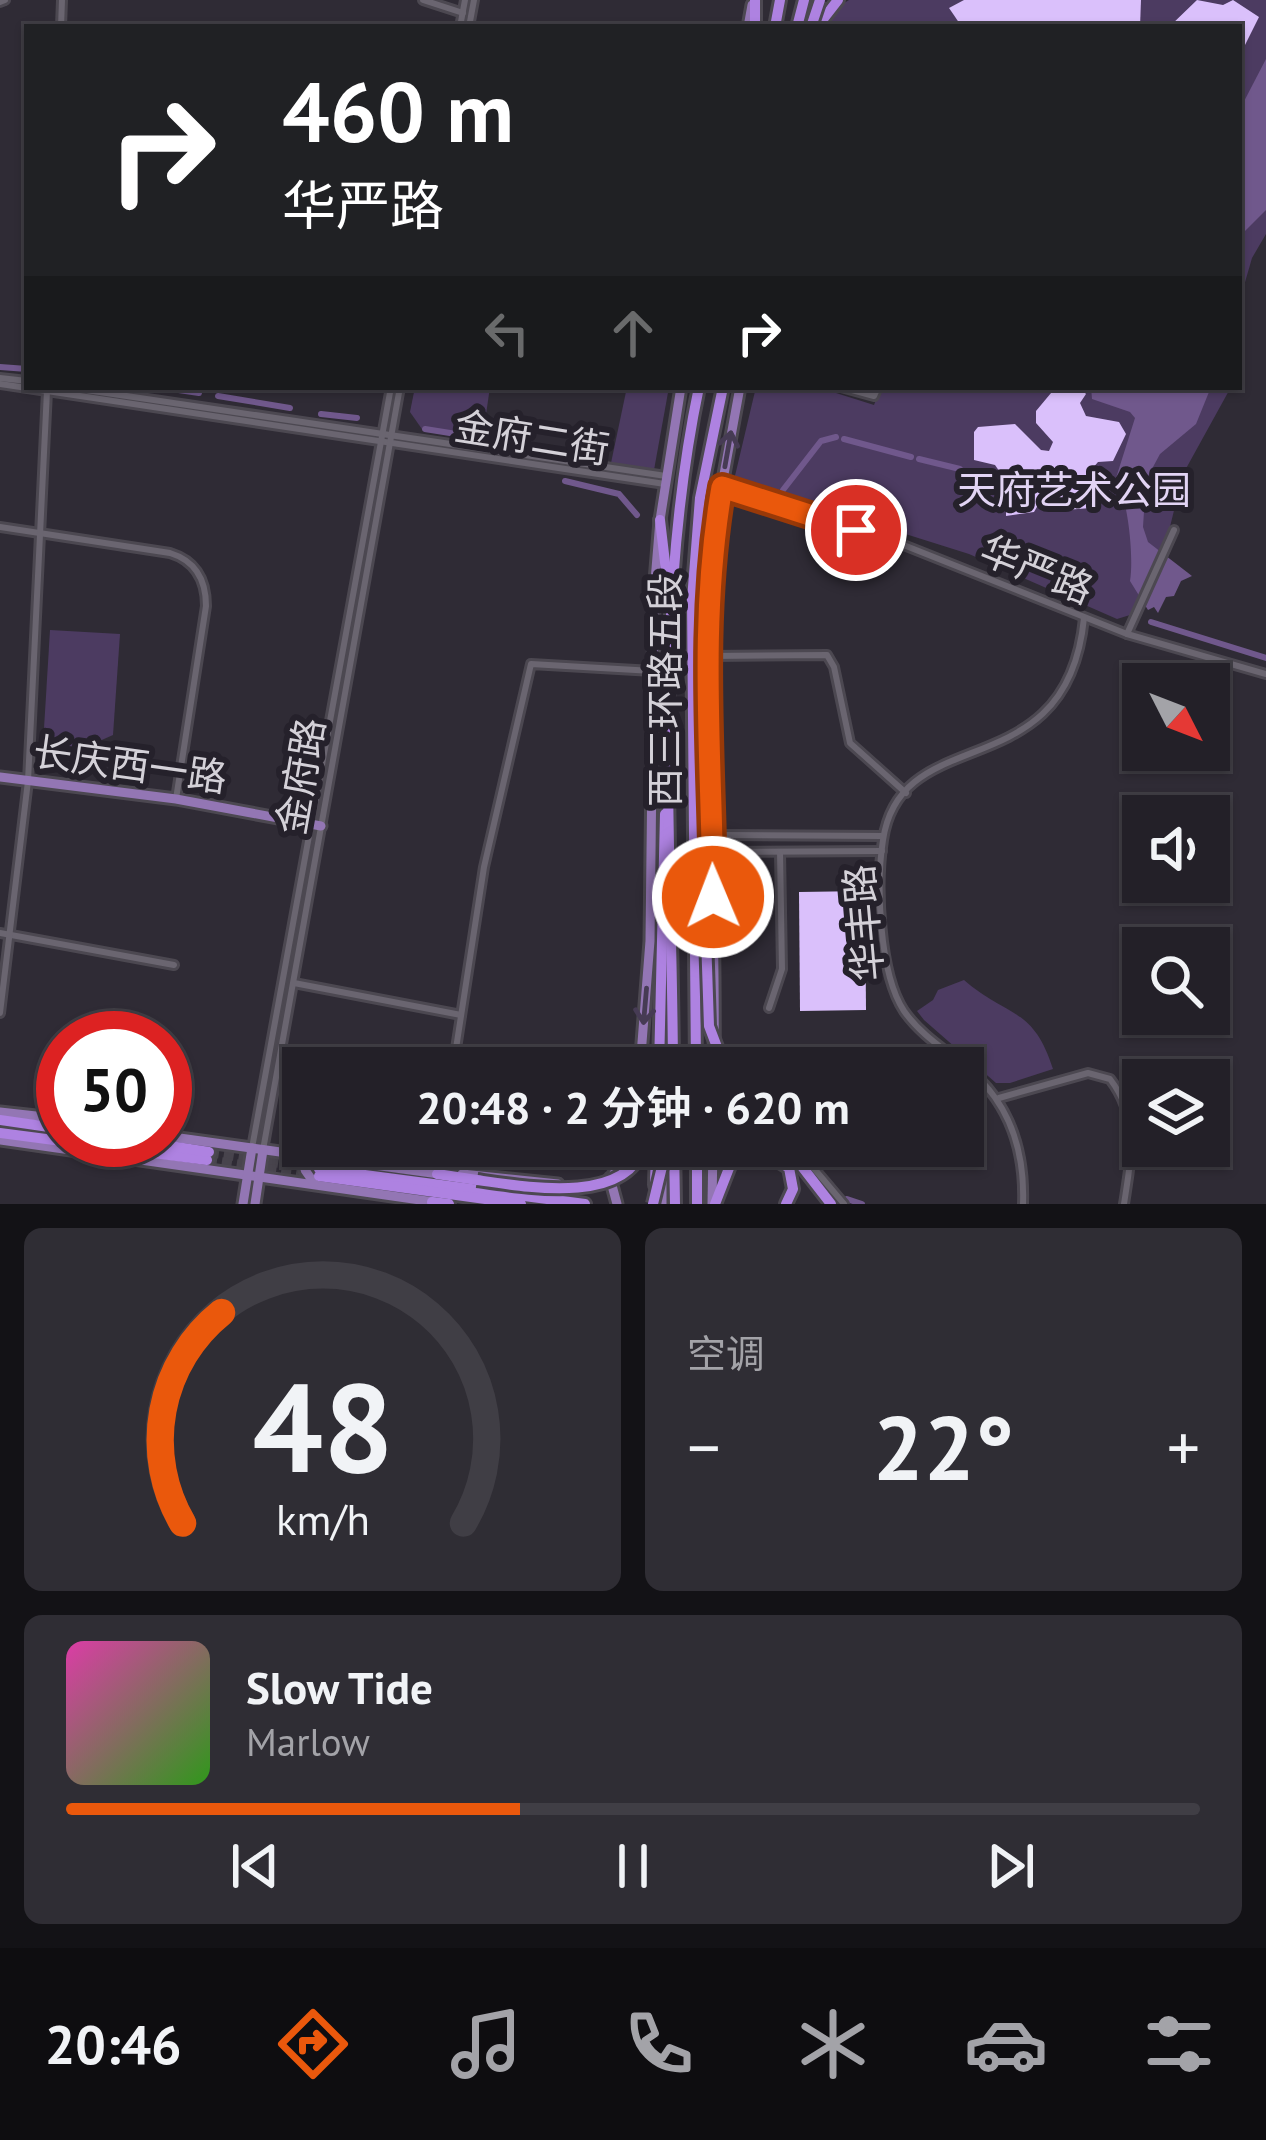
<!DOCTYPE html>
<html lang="zh">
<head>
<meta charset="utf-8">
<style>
	:root { --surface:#232028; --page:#2f2d34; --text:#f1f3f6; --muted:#a3a3a8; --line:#403e45; --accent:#ea580c }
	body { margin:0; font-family:"PT Sans","Noto Sans SC",sans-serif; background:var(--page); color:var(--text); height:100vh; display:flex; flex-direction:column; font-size:45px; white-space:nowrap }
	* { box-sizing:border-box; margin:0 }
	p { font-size:39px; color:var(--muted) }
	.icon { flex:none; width:66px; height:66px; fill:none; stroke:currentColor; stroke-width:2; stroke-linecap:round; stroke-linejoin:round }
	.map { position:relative; height:1204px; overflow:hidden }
	.details { display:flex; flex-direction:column; gap:24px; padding:24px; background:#131216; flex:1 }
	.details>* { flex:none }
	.top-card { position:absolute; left:24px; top:24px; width:1218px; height:366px; border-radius:0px; box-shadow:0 3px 9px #0004,0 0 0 3px var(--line); background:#202124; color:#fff; overflow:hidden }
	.needle { width:78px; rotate:132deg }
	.buttons { position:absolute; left:1122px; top:663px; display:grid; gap:24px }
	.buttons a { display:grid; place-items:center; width:108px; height:108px; border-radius:0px; background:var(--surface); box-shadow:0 3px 9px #0004,0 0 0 3px var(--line); font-size:60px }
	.speed { position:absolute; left:36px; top:1011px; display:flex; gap:24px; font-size:60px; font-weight:700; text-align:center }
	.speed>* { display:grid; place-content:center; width:156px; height:156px; border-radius:50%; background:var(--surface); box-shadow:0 3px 9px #0004,0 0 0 3px var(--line); line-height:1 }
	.speed .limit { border:18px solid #d22; background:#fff; color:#111 }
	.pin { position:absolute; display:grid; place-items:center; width:102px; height:102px; color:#fff; margin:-51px; border:6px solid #fff; border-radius:50%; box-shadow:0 3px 12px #0007 }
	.me { position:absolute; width:132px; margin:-66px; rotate:359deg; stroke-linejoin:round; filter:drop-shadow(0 0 9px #0008) }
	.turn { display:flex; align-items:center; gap:42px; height:252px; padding:0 60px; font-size:54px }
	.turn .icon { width:156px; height:156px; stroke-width:2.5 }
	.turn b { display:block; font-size:84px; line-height:102px }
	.lanes { display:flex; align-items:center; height:114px; padding:0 60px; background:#0003; justify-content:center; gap:60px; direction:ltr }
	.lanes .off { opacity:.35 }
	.big { font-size:90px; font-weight:600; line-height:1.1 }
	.details .tile { flex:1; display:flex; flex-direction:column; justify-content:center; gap:18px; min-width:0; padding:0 42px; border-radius:18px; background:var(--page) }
	.details .dial { align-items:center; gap:0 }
	.dial svg { height:312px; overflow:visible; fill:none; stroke:var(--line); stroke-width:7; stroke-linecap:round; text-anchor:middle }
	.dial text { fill:var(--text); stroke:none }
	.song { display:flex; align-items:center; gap:36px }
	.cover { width:144px; height:144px; border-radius:18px; background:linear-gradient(135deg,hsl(320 70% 55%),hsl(110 70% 35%)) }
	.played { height:12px; border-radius:6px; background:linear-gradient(90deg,var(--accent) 40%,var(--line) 40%) }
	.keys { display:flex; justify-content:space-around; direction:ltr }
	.heat { display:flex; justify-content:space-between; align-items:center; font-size:66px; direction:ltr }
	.details .tiles { flex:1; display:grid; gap:24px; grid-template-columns:1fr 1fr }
	.tile:last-child { grid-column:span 2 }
	.trip { position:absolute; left:282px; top:1047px; width:702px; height:120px; border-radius:0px; background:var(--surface); box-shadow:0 3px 9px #0004,0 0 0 3px var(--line); font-weight:600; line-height:120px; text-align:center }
	.tab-bar { display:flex; height:192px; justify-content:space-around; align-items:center; background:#0e0d10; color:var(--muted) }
	.tab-bar .icon { width:84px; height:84px }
	.tab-bar .active { color:var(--accent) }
	.tab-bar b { font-size:54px; color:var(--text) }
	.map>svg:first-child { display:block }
	.green { fill:#4c3b61 }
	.water { fill:#70588c }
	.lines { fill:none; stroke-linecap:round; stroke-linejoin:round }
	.canal { stroke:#70588c; stroke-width:6 }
	.building { fill:#dac0fb }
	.highway-tunnel { stroke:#48444d; stroke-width:10; stroke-dasharray:10 5; stroke-linecap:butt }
	.minor-casing { stroke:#4c4851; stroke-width:12 }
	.major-casing { stroke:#4c4851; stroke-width:15 }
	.highway-casing { stroke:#4c4851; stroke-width:16 }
	.minor { stroke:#6a6570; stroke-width:6 }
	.major { stroke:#9376b4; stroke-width:9 }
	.highway { stroke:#ae82e1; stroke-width:10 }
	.highway-bridge-casing { stroke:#4c4851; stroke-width:16; stroke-linecap:butt }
	.highway-bridge { stroke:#ae82e1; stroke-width:10 }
	.oneway { stroke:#463b54 }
	.route-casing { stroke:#983908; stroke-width:30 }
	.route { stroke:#ea580c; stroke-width:21 }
	.labels { text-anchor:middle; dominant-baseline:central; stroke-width:12; stroke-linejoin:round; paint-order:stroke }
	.street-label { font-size:39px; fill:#d4d1d8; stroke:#25212b }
	.park-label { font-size:39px; fill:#e2d4f4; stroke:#25212b }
</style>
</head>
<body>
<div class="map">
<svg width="1266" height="1204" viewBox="0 0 1266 1204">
	<rect width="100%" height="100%" fill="#2f2b35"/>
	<g class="green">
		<path d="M849,0H1266V234L1252,258L1239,303V27H830L833,10Z"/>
		<path d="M415,387H490L483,435L424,432L410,412Z"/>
		<path d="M627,387H669L654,470L611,463Z"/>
		<path d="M756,387H817L874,405L881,387H1231L1183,474L1166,543L1130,615L1117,619L969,554L734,480Z"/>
		<path d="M50,630L120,634L113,735L86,747L43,745Z"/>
		<path d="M964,980C1008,1018 1033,1006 1053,1069L1010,1083H996L924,1020L917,1011L933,1000L938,990Z"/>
	</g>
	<g class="water">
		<path d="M1266,59V210L1239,237V111Z"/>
		<path d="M1091,387H1211L1196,424L1160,454L1146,480L1143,527L1148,542L1192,576L1181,581L1174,596L1166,597L1158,613L1154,607L1148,610L1130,581C1134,557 1128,499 1116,478L1135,418L1130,412L1092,399Z"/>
	</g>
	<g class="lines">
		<g class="canal">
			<path d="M0,367L27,369"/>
			<path d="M158,387L199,393"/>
			<path d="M218,396L290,408"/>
			<path d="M321,414L357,418"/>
			<path d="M425,429L556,450L561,456"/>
			<path d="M844,439L911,457"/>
			<path d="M919,459L960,469L961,483"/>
			<path d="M565,481L619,494L637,515"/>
			<path d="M783,490L821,441L836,437"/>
			<path d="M987,548L1034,569"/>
			<path d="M1151,622L1266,658"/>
			<path d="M847,1199L862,1204"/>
		</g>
	</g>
	<g class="building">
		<path d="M964,0H1141L1140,27H962L949,8Z"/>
		<path d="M1197,0L1223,5L1233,0L1259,17L1239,57V27H1169Z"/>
		<path d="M1056,387H1080L1086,394L1080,403L1086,416L1119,422L1126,434L1113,461L1098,462L1092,469L1091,508L1065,510L1048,499L1041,500L1034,512L1006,516V481L995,465L974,460V432L978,427L1015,424L1041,450L1049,451L1053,442L1036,423V411Z"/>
		<path d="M865,891L866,1010L800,1011L799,892Z"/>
	</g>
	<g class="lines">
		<g class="highway-tunnel">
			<path d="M209,1152L319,1169"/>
			<path d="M207,1160L317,1176"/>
		</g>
		<g class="minor-casing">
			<g id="minor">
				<path d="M423,0L463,13"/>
				<path d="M0,2L5,0"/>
				<path d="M61,27L62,0"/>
				<path d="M460,27L465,0"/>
				<path d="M469,27L474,0"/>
				<path d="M0,378L27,381"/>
				<path d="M0,384L665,484"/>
				<path d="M66,387L666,476"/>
				<path d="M841,387L874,396L878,387"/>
				<path d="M722,487L901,544L1127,634L1266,674"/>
				<path d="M0,527L170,553C196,561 206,580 206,606L176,799"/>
				<path d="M1127,634L1174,530"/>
				<path d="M709,656L827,655L834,667L850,743L906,793"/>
				<path d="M713,835L883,836"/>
				<path d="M713,852L882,851"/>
				<path d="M0,933L174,965"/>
				<path d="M294,983L461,1015"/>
				<path d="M769,1008L782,969L780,852"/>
				<path d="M0,1013L28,781L47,391"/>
				<path d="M453,1068L484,867L531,664L653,671"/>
				<path d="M999,1098L1088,1073L1110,1079C1140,1118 1131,1158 1124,1204"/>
				<path d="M795,1146L844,1204"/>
				<path d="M252,1148L391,387"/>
				<path d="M263,1150L400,387"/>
				<path d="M437,1172L441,1146"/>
				<path d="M1023,1204C1025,1149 1009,1101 965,1066C944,1049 920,1034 904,1011C879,973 876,884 883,840C901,718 1067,791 1084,618"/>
			</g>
		</g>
		<g class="major-casing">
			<g id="major">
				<path d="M748,27L752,5"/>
				<path d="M709,607L716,518L740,387"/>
				<path d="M709,624C708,772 716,920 714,1068"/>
				<path d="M0,777L176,799L321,826"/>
				<path d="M640,1068L650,941L654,593L660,520L681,387"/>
				<path d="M0,1112L63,1119"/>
				<path d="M165,1136L439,1174"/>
				<path d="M0,1140L434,1202"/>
				<path d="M462,1174L558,1184"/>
				<path d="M613,1175L631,1146"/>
				<path d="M610,1178L617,1204"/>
				<path d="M314,1183L305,1170L309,1162L319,1158"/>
				<path d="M243,1204L252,1148"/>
				<path d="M255,1204L263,1150"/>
				<path d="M662,1204V1181"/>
				<path d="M712,1204L713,1146"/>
			</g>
		</g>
		<g class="highway-casing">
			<g id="highway">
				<path d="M755,27V0"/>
				<path d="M775,27L780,0"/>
				<path d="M797,27L804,0"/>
				<path d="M817,27L838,0"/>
				<path d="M660,520L666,571"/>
				<path d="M698,566L709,627"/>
				<path d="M659,1068L665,814"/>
				<path d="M673,1068C672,841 652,610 699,387"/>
				<path d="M696,1068L692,600L700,498L723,387"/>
				<path d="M0,1120L63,1129"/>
				<path d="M0,1133L207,1160"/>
				<path d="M131,1140L209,1152"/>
				<path d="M674,1146L675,1204"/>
				<path d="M697,1146V1204"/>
				<path d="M786,1146L831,1204"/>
				<path d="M319,1169L585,1204"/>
				<path d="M437,1174L477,1180"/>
				<path d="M319,1176L521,1204"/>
				<path d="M655,1185L656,1146"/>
				<path d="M432,1202L449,1204"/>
				<path d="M715,1204L731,1163L762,1151L789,1168L793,1189L786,1204"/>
			</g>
		</g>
		<use href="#minor" class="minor"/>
		<use href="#major" class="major"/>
		<use href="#highway" class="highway"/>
		<g class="highway-bridge-casing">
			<g id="highway-bridge">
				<path d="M811,27L820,0"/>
				<path d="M703,847L709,1026L725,1068"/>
				<path d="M477,1180C532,1188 626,1204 644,1146"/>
				<path d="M653,1204L667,1146"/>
			</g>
		</g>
		<use href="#highway-bridge" class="highway-bridge"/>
	</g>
	<defs><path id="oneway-shaft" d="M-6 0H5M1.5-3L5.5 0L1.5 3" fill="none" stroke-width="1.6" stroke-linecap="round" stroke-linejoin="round" transform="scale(3)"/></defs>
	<g class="oneway">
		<use href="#oneway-shaft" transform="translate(728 449) rotate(-80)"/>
		<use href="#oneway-shaft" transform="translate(645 1006) rotate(95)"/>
	</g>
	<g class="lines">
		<g class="route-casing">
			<path id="route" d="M713,897C712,760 698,623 722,487L856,530"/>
		</g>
		<use href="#route" class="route"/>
	</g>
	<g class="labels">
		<g class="street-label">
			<text transform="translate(532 437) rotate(9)">金府二街</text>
			<text transform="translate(1037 569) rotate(22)">华严路</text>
			<text transform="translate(664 690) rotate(-90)">西三环路五段</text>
			<text transform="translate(130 764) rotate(8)">长庆西一路</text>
			<text transform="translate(300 776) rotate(-80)">金府路</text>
			<text transform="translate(863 923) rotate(-95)">华丰路</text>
		</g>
		<g class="park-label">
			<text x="1074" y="489">天府艺术公园</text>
		</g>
	</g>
</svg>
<div class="buttons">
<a><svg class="needle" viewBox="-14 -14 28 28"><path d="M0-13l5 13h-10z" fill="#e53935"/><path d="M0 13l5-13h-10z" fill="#a3a3a8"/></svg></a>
<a><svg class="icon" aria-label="sound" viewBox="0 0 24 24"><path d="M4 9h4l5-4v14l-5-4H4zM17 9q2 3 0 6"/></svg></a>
<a><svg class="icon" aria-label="search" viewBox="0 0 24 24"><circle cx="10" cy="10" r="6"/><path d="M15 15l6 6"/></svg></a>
<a><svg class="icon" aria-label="layers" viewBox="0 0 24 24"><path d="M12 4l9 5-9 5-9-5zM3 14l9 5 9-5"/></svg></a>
</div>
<div class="speed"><div class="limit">50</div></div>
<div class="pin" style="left:856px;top:530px;background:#d93025"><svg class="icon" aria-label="arrive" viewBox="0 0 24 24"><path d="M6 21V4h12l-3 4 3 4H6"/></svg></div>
<svg class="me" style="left:713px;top:897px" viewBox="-20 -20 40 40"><circle r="17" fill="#ea580c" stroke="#fff" stroke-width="3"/><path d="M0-11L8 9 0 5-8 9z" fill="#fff"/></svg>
<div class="trip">20:48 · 2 分钟 · 620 m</div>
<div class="top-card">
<div class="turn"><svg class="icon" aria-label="right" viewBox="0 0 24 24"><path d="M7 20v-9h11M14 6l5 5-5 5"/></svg><div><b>460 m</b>华严路</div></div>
<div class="lanes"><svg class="icon off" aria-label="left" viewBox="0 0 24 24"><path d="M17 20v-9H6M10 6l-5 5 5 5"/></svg><svg class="icon off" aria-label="ahead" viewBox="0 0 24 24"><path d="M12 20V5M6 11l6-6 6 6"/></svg><svg class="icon" aria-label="right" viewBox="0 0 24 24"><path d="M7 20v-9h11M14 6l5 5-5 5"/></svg></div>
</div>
</div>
<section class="details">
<div class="tiles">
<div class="tile dial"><svg viewBox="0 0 100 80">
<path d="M14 69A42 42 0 1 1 86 69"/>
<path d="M14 69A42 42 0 0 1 24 15" stroke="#ea580c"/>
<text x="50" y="56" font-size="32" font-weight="700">48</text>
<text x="50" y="72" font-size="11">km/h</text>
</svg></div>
<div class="tile"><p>空调</p>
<div class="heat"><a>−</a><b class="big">22°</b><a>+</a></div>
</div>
<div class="tile">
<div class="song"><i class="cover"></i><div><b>Slow Tide</b><p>Marlow</p></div></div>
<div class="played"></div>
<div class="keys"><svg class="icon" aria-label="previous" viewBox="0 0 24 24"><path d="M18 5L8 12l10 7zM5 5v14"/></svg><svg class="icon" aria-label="pause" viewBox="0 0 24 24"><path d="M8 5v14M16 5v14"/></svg><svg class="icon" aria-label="next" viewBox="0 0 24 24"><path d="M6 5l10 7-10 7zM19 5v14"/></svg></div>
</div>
</div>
</section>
<nav class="tab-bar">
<b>20:46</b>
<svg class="icon active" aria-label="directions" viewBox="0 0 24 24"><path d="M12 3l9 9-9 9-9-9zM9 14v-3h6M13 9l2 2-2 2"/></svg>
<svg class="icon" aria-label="music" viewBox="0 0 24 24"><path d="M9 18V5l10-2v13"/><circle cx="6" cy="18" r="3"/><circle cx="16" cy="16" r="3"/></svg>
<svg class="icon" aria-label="phone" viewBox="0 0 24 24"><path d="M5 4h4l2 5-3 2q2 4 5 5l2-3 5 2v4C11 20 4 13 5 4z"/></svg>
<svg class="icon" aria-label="climate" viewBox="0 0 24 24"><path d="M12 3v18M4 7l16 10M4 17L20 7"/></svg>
<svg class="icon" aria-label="car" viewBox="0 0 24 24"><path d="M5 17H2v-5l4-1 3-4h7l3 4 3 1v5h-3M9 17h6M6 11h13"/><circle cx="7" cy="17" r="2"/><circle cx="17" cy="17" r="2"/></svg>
<svg class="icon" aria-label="filters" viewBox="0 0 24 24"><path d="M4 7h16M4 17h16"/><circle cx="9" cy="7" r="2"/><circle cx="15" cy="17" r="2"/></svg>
</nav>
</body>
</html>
